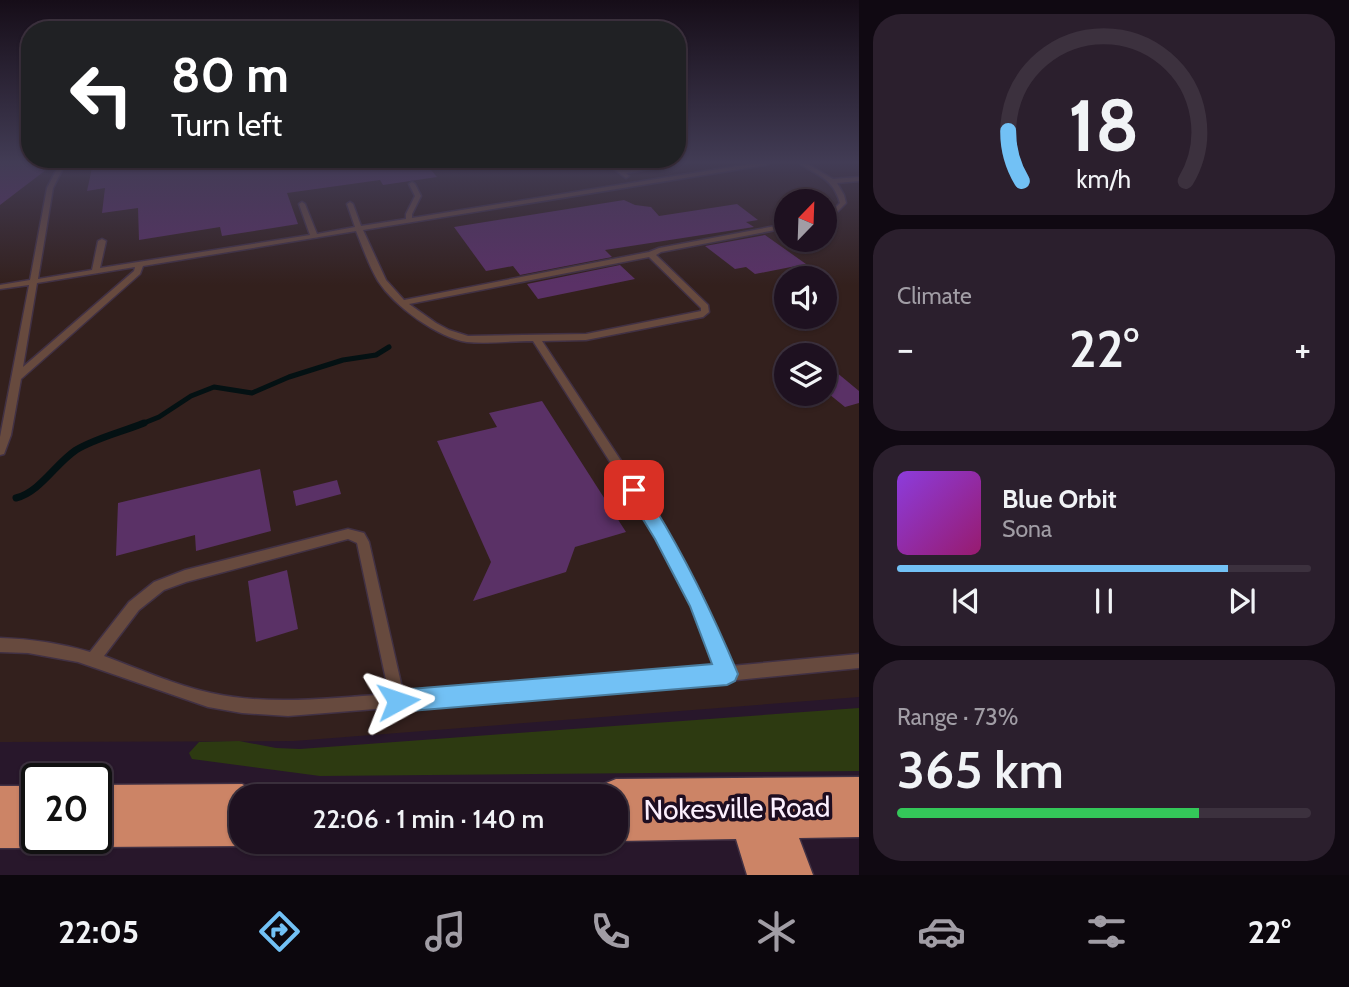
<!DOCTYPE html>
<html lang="en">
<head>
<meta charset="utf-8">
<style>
	:root { --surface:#1e1120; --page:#2b1f2d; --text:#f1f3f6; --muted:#a19da5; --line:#3c313e; --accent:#72c1f5 }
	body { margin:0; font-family:Cabin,sans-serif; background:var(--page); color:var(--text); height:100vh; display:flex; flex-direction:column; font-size:26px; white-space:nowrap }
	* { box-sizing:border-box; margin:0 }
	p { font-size:23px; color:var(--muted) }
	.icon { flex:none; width:38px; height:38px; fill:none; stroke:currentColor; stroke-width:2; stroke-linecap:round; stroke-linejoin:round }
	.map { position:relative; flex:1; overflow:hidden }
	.panel { display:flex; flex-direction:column; gap:14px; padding:14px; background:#100912; width:490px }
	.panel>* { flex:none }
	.banner { position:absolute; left:21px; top:21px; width:665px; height:147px; border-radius:28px; box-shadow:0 2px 5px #0004,0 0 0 2px var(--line); background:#202124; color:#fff; overflow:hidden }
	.needle { width:46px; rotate:23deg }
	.fabs { position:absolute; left:774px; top:189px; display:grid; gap:14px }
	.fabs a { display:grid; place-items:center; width:63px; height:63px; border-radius:50%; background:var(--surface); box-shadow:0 2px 5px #0004,0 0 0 2px var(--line); font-size:35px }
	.speed { position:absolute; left:21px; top:763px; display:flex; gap:14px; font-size:35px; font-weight:700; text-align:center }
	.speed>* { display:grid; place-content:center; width:91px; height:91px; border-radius:50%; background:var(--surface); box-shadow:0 2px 5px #0004,0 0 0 2px var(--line); line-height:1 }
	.speed .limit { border:4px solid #111; border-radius:10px; background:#fff; color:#111 }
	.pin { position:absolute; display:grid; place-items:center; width:60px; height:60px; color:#fff; margin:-30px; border-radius:14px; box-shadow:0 4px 10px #0006 }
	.me { position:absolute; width:77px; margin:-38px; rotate:85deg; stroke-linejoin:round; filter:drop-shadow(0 0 5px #0008) }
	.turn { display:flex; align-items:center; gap:24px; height:147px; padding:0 35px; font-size:32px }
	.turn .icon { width:91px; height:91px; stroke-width:2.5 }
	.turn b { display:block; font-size:49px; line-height:60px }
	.big { font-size:52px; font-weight:600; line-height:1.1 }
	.panel .widget { flex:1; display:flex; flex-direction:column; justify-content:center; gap:10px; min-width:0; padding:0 24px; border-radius:28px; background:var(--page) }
	.panel .dial { align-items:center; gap:0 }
	.dial svg { height:182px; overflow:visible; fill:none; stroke:var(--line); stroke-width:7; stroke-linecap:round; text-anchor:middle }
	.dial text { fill:var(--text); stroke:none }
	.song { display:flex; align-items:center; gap:21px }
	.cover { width:84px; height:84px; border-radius:10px; background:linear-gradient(135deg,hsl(270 70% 55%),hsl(320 70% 35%)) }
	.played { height:7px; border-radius:4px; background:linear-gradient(90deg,var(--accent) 80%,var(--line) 80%) }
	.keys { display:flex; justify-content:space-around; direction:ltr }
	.heat { display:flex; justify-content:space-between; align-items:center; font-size:38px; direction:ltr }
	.charge { height:10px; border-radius:5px; background:linear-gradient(90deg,#34c759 73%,var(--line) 0) }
	.trip { position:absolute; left:229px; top:784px; width:399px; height:70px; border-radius:28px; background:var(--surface); box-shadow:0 2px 5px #0004,0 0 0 2px var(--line); font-weight:600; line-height:70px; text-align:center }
	.dock { display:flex; height:112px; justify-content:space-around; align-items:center; background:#0c070d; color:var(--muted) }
	.dock .icon { width:49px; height:49px }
	.dock .active { color:var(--accent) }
	.dock b { font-size:32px; color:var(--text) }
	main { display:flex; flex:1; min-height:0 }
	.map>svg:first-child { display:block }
	.industrial { fill:#33201d; fill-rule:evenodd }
	.green { fill:#2d3a11 }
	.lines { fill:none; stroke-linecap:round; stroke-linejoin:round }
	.stream-far1 { stroke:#041113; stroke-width:5 }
	.stream { stroke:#041113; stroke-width:7 }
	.building { fill:#5a3166 }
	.lane-casing { stroke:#413144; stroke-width:3 }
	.highway-casing { stroke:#413144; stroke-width:3 }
	.lane { fill:#674a3e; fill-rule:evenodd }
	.highway { fill:#cc8466; fill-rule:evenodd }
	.route { fill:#72c1f5; stroke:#4a7d9f; stroke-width:2 }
	.labels { text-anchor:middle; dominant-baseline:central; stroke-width:7; stroke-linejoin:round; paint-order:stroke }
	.near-street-label { font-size:28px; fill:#fcf0fe; stroke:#1e0e21 }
</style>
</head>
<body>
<main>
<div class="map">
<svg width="859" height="875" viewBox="0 0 859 875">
	<rect width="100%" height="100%" fill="#28172b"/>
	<path class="industrial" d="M0,163H859V697L294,741L0,742ZM786,201H824V240H786ZM786,278H824V317H786ZM786,355H824V394H786Z"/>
	<path class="green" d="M859,708V771L320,776L192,759L189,753L199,742L239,741L276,748L300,749Z"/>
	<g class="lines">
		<path class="stream-far1" d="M139,425L159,417L191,396L214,387L252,393L289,377L343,360L376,355L389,347"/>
		<path class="stream" d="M16,498C40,492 55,464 76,450C96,438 122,432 144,423"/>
	</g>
	<g class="building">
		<path d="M0,163H55L0,205Z"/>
		<path d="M93,163H425L437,177L383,185L380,180L287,193L298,224L222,236L220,227L139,240L138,208L102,213L105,188L87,191Z"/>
		<path d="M624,200L635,205L651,207L659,216L737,204L758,220L746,222L754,227L605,250L612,257L520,275L513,266L486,271L454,227Z"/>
		<path d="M765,235L806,264L755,274L746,267L735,269L705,246Z"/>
		<path d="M620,265L635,279L538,299L527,284Z"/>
		<path d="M824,362L859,391V403L845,407L824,390Z"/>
		<path d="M542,401L626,532L575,547L566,572L473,601L491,562L437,441L497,427L489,413Z"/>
		<path d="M260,469L271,531L196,551L195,535L116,556L118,503Z"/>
		<path d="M337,480L341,494L296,506L293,491Z"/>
		<path d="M287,570L298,629L256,642L248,581Z"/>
	</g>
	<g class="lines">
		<g class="lane-casing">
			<g id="lane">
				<path d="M60,163L65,164L53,188L38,279L92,270L98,241L102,239L106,241L100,268L310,235L299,204L302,202L305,204L317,234L355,227L347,204L350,202L353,204L361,226L406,219V214L415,196L409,184L412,182L415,184L421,196L412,214V218L756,163H769L766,165L363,230L386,280L404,300L649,252L659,248L786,224V228L661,252L656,255L708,305L709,312L703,317L586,340L542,341L666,529L703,598L731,666L859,654V668L727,681L288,716L242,713L208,707L78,662L28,653L0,652V638C31,639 60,643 90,652L129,602L154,582L185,570L348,529L364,533L369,542L403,692L717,667L692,605L658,537L533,341C512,341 488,344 467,342C438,338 394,306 378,281C369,266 363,248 356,231L143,266L140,274L21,379L11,435L4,454L0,455V437L29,285L0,289V285L30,280L47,188ZM649,257L701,308V311L586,334L468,336L449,330L436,323L409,304ZM135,267L134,271L23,367L37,283ZM348,539L357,543L389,694C330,698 270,706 211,693C175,685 139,669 104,656L139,610L164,590L186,582Z"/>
				<path d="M606,163H612L622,170L672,163H685L626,173L629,176L626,178Z"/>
				<path d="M799,163H806L833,179L859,177V181L837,183L844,195L846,203L834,215L824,219V215L830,213L840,203C833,178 818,176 799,163Z"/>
			</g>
		</g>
		<g class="highway-casing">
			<g id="highway">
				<path d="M859,777V837L799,838L813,875H747L736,839L616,841V796H591L594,788L616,779Z"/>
				<path d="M242,784L265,796H242V842H252L242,846L96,847L75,838H96V785Z"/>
				<path d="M0,786H37V838L59,839L37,848H0Z"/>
			</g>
		</g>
		<use href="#lane" class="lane"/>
		<use href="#highway" class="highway"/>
	</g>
	<linearGradient id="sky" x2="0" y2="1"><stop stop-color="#160d18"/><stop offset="0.57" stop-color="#423c55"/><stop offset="1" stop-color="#423c55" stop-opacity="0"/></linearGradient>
	<rect width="859" height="285" fill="url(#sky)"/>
	<path class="route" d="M634,483L640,485C680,545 710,607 738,674L735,681L727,685L398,712L390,709L387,701L390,693L398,690L712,664L690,606L655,539L625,490L627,485Z"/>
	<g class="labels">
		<g class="near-street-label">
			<text transform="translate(737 808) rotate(-1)">Nokesville Road</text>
		</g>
	</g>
</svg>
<div class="fabs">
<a><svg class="needle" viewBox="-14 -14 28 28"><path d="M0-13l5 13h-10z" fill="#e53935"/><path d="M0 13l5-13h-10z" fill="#a19da5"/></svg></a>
<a><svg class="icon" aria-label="sound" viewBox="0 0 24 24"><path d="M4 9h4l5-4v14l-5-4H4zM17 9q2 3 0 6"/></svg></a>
<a><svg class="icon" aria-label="layers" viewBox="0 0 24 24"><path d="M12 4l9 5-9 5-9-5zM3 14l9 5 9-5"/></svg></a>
</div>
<div class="speed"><div class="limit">20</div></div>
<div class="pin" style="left:634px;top:490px;background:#d93025"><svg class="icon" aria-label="arrive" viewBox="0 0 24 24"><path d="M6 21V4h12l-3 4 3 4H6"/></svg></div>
<svg class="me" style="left:398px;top:701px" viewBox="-20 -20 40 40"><path d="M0-17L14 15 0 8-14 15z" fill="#72c1f5" stroke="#fff" stroke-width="4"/></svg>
<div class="trip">22:06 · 1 min · 140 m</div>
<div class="banner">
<div class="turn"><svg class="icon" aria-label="left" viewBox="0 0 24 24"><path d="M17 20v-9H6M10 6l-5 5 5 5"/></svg><div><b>80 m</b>Turn left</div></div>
</div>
</div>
<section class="panel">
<div class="widget dial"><svg viewBox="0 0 100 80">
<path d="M14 69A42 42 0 1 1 86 69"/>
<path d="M14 69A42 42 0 0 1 8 47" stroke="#72c1f5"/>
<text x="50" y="56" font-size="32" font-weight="700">18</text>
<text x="50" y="72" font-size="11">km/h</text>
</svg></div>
<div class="widget"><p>Climate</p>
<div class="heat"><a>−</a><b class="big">22°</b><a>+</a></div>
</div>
<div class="widget">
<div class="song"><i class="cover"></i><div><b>Blue Orbit</b><p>Sona</p></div></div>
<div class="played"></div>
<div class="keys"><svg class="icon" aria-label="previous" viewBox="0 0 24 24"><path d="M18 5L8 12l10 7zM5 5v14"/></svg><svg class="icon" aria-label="pause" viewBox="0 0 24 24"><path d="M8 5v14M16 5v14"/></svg><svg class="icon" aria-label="next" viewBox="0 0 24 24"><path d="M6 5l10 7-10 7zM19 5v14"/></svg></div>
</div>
<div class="widget"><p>Range · 73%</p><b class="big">365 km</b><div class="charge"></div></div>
</section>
</main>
<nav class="dock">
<b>22:05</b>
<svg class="icon active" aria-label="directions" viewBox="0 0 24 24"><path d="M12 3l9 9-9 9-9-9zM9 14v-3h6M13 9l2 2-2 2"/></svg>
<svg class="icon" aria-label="music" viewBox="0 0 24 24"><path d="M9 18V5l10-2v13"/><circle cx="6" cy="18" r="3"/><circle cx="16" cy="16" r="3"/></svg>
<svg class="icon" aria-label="phone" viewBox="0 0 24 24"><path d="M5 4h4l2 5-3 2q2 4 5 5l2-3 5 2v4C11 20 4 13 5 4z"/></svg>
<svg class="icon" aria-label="climate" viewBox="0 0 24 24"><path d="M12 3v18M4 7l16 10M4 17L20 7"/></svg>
<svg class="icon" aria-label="car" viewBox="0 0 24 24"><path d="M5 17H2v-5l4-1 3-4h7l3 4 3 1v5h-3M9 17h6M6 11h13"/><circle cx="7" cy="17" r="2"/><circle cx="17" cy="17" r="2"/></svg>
<svg class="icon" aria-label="filters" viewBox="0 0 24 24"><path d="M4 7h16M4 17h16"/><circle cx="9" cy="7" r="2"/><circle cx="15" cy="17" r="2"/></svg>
<b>22°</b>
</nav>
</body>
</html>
